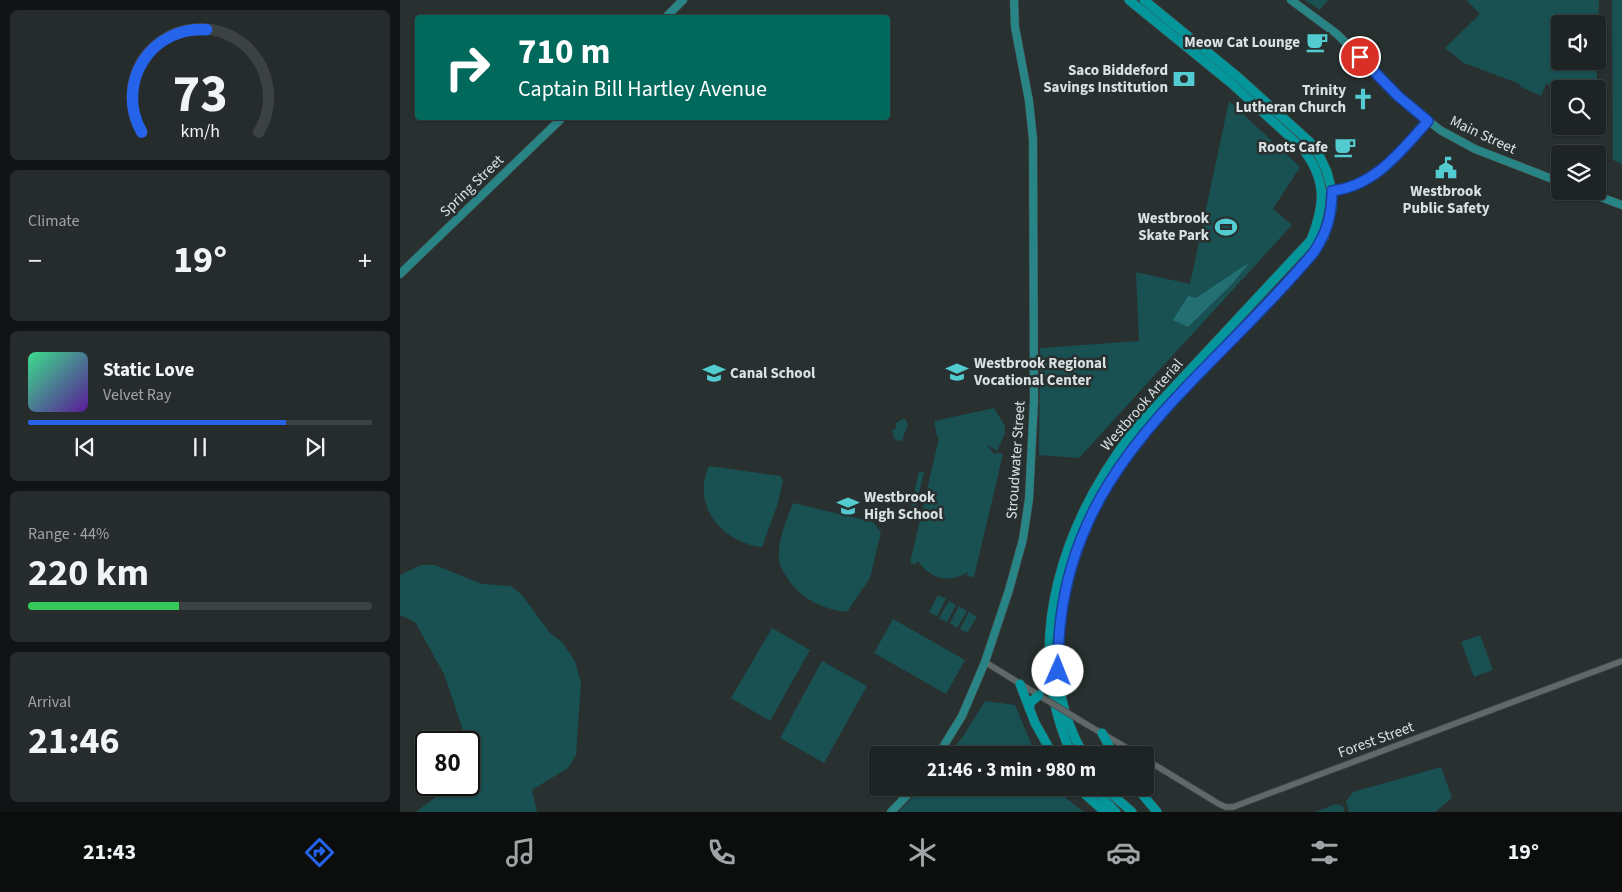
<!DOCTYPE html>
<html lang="en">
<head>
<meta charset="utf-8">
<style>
	:root { --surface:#1e2424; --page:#262c2c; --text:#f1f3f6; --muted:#a1a4a6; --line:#3c4141; --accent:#2563eb }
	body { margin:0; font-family:"Source Sans 3",sans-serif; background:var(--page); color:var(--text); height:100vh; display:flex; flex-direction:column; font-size:19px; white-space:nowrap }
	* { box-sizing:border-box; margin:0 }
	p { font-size:16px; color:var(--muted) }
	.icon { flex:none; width:28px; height:28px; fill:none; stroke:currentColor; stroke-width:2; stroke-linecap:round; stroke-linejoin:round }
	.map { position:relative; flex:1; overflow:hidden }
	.drawer { display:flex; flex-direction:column; gap:10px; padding:10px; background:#101414; width:400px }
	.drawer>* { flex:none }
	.guide { position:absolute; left:15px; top:15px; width:475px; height:105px; border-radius:5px; box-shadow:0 1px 4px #0004,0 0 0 1px var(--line); background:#00695c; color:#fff; overflow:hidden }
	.buttons { position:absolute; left:1151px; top:15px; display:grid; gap:10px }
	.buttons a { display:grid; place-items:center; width:55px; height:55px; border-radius:5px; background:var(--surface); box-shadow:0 1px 4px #0004,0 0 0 1px var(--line); font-size:25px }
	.speed { position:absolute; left:15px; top:731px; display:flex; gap:10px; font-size:25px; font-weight:700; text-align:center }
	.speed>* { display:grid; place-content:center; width:65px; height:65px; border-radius:50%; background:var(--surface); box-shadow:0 1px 4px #0004,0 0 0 1px var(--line); line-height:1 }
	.speed .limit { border:2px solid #111; border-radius:8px; background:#fff; color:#111 }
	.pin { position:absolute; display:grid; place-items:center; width:42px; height:42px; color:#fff; margin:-21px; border:2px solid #fff; border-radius:50%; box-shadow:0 1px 5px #0007 }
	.me { position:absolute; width:55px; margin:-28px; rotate:1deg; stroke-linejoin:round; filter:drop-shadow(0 0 4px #0008) }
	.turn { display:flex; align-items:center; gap:18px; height:105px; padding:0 20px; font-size:22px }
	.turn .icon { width:65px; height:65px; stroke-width:2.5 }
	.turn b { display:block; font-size:35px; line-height:42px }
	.big { font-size:38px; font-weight:700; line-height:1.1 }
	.drawer .widget { flex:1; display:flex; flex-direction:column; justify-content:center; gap:8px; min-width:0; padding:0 18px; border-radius:8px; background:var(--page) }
	.drawer .dial { align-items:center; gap:0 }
	.dial svg { height:130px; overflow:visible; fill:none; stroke:var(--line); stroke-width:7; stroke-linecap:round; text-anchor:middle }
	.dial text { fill:var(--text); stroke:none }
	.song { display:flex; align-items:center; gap:15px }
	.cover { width:60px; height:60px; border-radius:8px; background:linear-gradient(135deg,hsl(150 70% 55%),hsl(270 70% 35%)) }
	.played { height:5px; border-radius:2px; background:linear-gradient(90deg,var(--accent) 75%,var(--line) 75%) }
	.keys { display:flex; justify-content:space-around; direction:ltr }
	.heat { display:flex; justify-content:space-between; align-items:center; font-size:28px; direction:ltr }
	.charge { height:8px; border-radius:4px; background:linear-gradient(90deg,#34c759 44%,var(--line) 0) }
	.trip { position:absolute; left:469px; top:746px; width:285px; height:50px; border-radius:5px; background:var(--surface); box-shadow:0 1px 4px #0004,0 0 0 1px var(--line); font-weight:700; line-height:50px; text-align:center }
	.menu { display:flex; height:80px; justify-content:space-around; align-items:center; background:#0c0e0e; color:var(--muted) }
	.menu .icon { width:35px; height:35px }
	.menu .selected { color:var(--accent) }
	.menu b { font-size:22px; color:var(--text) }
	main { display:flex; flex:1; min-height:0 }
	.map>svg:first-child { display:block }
	.green { fill:#195052 }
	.water { fill:#246f72 }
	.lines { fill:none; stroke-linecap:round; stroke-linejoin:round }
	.minor-casing { stroke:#464c4c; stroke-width:7 }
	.major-casing { stroke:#464c4c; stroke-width:9 }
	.highway-casing { stroke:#464c4c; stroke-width:10 }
	.minor { stroke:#606969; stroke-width:5.5 }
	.major { stroke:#298486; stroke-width:8 }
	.highway { stroke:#04969a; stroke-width:9 }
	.minor-bridge-casing { stroke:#464c4c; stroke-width:7; stroke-linecap:butt }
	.minor-bridge { stroke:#606969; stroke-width:5.5 }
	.route-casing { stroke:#184099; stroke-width:12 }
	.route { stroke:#2563eb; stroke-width:9 }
	.labels { text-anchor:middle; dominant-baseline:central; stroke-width:5; stroke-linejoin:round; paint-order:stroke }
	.poi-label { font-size:15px; font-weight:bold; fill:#dbe0e0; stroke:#283030; text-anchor:end }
	.street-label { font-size:15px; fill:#dbe0e0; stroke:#283030 }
</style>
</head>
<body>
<main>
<section class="drawer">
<div class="widget dial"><svg viewBox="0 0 100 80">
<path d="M14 69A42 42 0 1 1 86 69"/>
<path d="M14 69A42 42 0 0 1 54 6" stroke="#2563eb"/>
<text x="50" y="56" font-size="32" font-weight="700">73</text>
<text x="50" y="72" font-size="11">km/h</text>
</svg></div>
<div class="widget"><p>Climate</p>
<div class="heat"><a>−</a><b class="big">19°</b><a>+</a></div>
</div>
<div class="widget">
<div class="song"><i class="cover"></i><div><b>Static Love</b><p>Velvet Ray</p></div></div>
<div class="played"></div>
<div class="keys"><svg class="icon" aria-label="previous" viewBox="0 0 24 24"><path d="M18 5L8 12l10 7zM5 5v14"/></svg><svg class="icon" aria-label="pause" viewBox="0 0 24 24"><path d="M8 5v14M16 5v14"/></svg><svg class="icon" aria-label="next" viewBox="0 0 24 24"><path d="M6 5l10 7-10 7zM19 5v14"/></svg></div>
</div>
<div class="widget"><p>Range · 44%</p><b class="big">220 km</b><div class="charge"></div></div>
<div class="widget"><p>Arrival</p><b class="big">21:46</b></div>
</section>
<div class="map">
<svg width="1222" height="812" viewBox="0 0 1222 812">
	<rect width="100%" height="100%" fill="#283030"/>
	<g class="green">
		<path d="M905,0H928L920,10Z"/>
		<path d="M1066,0H1199L1198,50V24H1160V61H1197V89H1160L1146,84L1141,96L1119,86L1120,84L1064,63L1045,48L1080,14Z"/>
		<path d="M1212,0H1222V164L1213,160Z"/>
		<path d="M829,101L900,167L873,209L892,225L679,458L639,455L640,348L739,341L736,272L790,284Z"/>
		<path d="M594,408L605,426V433L597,451L586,444L595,455L596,452L603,454L574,577L567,576L568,572C549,584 530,579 518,561L516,564L510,563L539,438L541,439L537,437L534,421Z"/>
		<path d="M504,418L508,424L502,440L498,441L494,438L492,430L496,428V423Z"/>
		<path d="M309,466L380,476L383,480L378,503L362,547C322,543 291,505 309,466Z"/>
		<path d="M519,471L524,472L513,519L509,518Z"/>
		<path d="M393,503L473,522L481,532L470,578L447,612C420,609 398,597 384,573C382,569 379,564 379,559C377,541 387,519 393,503Z"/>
		<path d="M21,565H35L82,584L111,586L122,595L150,633L162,642L175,661L181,683L176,755L168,768L132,790L137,812H16L52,785H69V742H67L44,674L15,622L0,615V575Z"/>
		<path d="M538,595L546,599L537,616L529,612Z"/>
		<path d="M549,601L556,605L547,622L539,618Z"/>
		<path d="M559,606L567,611L557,628L550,623Z"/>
		<path d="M569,612L577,617L567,633L560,629Z"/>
		<path d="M493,619L565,660L546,694L474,653Z"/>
		<path d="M372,628L410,650L370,721L331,698Z"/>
		<path d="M1080,635L1093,670L1074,677L1061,642Z"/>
		<path d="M422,661L467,686L424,763L380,738Z"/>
		<path d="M585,701L615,705L636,755H548L562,738Z"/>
		<path d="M1041,767L1052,798L1035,812H949L946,801L953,792Z"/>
		<path d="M522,788H658L666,798L684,812H498Z"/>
		<path d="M936,804L943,806L944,812H915Z"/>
	</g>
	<path class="water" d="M850,262L832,284L788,327L773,320L788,296L796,298Z"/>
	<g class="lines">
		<g class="minor-casing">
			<g id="minor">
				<path d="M585,662L645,699"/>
				<path d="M686,724L739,755"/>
				<path d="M745,759L819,804L826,807H833L1222,661"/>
			</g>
		</g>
		<g class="major-casing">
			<g id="major">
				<path d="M891,0L937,34L998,96L1040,130L1075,149L1160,182"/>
				<path d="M265,18L283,0"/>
				<path d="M1184,191L1222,205"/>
				<path d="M922,193C975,186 994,159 1027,121"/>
				<path d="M0,274L162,118"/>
				<path d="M538,755L562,716L585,662L609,590L623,539L629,499L634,400L633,139L629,101L615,27L614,0"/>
				<path d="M491,812L514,788"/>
			</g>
		</g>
		<g class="highway-casing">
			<g id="highway">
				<path d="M620,684L635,723L653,755"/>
				<path d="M629,708L631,702L639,695"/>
				<path d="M702,733L714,755"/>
				<path d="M672,755C620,643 664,521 735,429L911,240C925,204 927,181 903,149L831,83L729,0"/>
				<path d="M684,755C658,711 654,670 661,620C684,448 812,375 914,252L924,237L932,208V191L927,172L919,155L910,142L838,77L744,0"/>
				<path d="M678,788L705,812"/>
				<path d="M693,788L716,812"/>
				<path d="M705,788L732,812"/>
				<path d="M737,788L757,812"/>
			</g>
		</g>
		<use href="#minor" class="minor"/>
		<use href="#major" class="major"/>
		<use href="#highway" class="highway"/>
		<g class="minor-bridge-casing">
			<path id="minor-bridge" d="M645,699L686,724"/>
		</g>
		<use href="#minor-bridge" class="minor-bridge"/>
	</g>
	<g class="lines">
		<g class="route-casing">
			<path id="route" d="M658,671C656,467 799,390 914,252C927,232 932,215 932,191C975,186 1001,151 1028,121L998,96L960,57"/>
		</g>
		<use href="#route" class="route"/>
	</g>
	<defs>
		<g id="cafe-bare" transform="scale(1.725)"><path d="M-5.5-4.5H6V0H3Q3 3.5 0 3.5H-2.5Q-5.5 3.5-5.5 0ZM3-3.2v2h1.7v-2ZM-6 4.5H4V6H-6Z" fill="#52ccd0" stroke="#283030" stroke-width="2.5" paint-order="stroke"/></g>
		<g id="bank-bare" transform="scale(1.725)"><path d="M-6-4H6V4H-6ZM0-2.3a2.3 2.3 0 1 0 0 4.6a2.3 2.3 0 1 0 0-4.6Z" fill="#52ccd0" stroke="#283030" stroke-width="2.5" paint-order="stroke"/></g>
		<g id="church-bare" transform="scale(1.725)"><path d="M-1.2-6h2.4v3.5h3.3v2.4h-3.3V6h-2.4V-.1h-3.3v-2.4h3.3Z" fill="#52ccd0" stroke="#283030" stroke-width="2.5" paint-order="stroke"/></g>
		<g id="civic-bare" transform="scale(1.725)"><path d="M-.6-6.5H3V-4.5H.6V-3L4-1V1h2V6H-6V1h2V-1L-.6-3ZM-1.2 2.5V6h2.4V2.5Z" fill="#52ccd0" stroke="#283030" stroke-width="2.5" paint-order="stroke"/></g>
		<g id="stadium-bare" transform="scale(1.725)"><path d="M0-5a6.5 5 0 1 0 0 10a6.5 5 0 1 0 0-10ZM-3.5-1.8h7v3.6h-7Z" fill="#52ccd0" stroke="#283030" stroke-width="2.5" paint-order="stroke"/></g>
		<g id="school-bare" transform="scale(1.725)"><path d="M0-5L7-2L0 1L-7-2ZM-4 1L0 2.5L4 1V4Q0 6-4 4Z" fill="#52ccd0" stroke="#283030" stroke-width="2.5" paint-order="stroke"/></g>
	</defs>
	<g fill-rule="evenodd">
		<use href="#cafe-bare" x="917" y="42"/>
		<use href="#bank-bare" x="784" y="79"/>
		<use href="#church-bare" x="963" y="99"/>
		<use href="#cafe-bare" x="945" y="147"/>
		<use href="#civic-bare" x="1046" y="168"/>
		<use href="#stadium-bare" x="826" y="227"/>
		<use href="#school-bare" x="557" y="372"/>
		<use href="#school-bare" x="314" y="373"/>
		<use href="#school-bare" x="448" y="506"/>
	</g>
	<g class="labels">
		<g class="poi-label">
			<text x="900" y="42">Meow Cat Lounge</text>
			<text x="768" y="70">Saco Biddeford<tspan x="768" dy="17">Savings Institution</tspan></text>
			<text x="946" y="90">Trinity<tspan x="946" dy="17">Lutheran Church</tspan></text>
			<text x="928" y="147">Roots Cafe</text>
			<text x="1046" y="191" text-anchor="middle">Westbrook<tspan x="1046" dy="17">Public Safety</tspan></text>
			<text x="809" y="218">Westbrook<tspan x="809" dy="17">Skate Park</tspan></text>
			<text x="574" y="363" text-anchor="start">Westbrook Regional<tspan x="574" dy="17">Vocational Center</tspan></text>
			<text x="330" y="373" text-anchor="start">Canal School</text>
			<text x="464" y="497" text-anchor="start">Westbrook<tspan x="464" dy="17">High School</tspan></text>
		</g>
		<g class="street-label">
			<text transform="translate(1083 135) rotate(25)">Main Street</text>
			<text transform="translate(72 186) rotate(-44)">Spring Street</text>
			<text transform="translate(742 405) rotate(-49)">Westbrook Arterial</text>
			<text transform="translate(616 460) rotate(-86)">Stroudwater Street</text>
			<text transform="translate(976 740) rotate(-20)">Forest Street</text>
		</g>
	</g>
</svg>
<div class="buttons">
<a><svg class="icon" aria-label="sound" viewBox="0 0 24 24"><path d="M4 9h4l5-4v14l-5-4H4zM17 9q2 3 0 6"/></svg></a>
<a><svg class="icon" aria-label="search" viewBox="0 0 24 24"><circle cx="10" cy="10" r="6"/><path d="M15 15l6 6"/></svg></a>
<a><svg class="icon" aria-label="layers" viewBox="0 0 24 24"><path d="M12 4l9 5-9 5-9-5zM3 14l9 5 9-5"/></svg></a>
</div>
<div class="speed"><div class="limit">80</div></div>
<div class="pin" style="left:960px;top:57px;background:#d93025"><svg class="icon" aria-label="arrive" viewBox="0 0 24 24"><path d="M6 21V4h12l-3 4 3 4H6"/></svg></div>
<svg class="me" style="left:658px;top:671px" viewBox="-20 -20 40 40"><circle r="19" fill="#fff"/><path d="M0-13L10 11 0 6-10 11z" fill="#2563eb"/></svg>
<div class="trip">21:46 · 3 min · 980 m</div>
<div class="guide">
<div class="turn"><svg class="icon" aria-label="right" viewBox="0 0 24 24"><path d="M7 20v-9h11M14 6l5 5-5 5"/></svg><div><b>710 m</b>Captain Bill Hartley Avenue</div></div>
</div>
</div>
</main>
<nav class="menu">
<b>21:43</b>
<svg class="icon selected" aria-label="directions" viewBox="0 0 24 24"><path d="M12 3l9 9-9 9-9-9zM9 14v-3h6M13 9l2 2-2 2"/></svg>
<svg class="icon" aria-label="music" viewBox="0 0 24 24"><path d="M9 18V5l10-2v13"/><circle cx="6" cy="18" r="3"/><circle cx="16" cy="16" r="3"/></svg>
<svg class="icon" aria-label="phone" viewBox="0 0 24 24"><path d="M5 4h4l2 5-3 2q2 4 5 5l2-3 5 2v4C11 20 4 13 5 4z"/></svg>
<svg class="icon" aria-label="climate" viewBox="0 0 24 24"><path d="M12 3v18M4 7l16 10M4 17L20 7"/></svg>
<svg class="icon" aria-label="car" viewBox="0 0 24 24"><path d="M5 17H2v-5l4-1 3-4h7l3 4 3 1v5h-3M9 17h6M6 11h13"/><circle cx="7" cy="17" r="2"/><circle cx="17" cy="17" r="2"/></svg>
<svg class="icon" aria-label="filters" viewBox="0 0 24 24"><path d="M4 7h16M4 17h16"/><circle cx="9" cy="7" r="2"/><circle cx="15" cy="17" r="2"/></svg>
<b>19°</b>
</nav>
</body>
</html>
